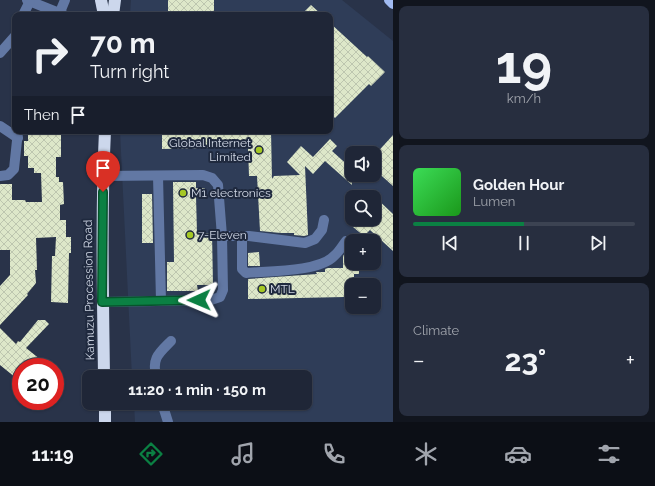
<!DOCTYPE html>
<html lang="en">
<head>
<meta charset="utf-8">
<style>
	:root { --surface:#1f2637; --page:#272e3f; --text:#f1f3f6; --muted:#a1a5ad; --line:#3c4352; --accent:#0b8043 }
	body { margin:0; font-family:Raleway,sans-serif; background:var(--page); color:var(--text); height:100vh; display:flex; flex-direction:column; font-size:15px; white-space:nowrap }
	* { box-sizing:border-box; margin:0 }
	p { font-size:13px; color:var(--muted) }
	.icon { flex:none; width:22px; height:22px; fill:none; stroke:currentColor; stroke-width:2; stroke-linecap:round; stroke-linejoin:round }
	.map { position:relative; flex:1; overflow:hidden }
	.details { display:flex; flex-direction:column; gap:6px; padding:6px; background:#11151e; width:262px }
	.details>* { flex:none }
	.hud { position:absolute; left:12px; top:12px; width:321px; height:122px; border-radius:8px; box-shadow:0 1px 3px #0004,0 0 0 1px var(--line); background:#1f2637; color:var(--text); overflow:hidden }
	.buttons { position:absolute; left:345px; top:146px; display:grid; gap:8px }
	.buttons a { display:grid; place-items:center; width:36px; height:36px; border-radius:8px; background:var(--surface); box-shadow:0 1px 3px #0004,0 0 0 1px var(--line); font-size:20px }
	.speed { position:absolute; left:12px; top:358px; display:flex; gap:8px; font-size:20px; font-weight:700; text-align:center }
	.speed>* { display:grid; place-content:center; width:52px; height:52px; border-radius:50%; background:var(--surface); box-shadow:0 1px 3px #0004,0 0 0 1px var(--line); line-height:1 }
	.speed .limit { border:6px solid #d22; background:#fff; color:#111 }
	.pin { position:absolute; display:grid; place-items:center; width:34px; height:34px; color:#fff; margin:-41px -17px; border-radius:50% 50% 50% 0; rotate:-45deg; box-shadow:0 0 4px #0007 }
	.pin .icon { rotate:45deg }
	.me { position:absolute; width:44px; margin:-22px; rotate:269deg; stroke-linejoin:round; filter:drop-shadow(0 0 3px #0008) }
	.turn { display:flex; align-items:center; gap:14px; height:84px; padding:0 12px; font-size:18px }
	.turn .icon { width:52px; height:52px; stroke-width:2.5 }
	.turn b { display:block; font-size:28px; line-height:34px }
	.then { display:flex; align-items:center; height:38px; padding:0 12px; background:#0003; gap:8px; font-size:15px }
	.big { font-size:30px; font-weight:700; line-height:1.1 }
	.details .widget { flex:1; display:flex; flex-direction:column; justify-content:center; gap:6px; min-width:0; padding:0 14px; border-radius:8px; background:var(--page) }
	.details .dial { align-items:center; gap:0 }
	.dial b { font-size:52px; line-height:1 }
	.song { display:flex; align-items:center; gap:12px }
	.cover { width:48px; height:48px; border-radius:6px; background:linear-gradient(135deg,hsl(130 70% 55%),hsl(120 70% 35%)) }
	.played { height:4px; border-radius:2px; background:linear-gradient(90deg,var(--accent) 50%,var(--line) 50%) }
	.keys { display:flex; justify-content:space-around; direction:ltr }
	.heat { display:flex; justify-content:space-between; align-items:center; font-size:22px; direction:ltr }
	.trip { position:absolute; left:82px; top:370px; width:230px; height:40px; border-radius:8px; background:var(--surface); box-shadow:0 1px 3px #0004,0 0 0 1px var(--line); font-weight:700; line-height:40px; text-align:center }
	.tab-bar { display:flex; height:64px; justify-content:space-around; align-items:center; background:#0c0f16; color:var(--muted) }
	.tab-bar .icon { width:28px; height:28px }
	.tab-bar .current { color:var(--accent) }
	.tab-bar b { font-size:18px; color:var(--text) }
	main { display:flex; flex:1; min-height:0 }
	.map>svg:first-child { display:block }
	.built { fill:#2f3d58; fill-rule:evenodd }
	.building { fill:url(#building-cross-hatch) }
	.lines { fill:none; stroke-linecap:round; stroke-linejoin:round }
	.minor { stroke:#6278a4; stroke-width:10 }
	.major { stroke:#a1bbf2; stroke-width:10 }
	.highway { stroke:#ccd7ec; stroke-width:12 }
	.route-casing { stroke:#07532c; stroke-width:10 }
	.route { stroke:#0b8043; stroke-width:7 }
	.poi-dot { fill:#a5c824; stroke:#1f293e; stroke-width:1.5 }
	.labels { text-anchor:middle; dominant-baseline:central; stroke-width:4; stroke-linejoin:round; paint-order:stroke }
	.poi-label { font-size:12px; fill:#d0d7e5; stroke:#1f293e; text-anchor:start }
	.street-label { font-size:12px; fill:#d0d7e5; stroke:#1f293e }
</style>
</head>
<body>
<main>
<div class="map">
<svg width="393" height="422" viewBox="0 0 393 422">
	<defs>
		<pattern id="building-cross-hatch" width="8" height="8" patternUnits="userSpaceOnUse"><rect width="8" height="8" fill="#dde7c9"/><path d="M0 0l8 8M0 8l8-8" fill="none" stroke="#bdc6af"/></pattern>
	</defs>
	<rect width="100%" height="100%" fill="#293349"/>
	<path class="built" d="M131,0H342L393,41V422H135L134,403H305V377H132L120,131H330V15H130ZM352,153H374V175H352ZM352,197H374V219H352ZM352,241H374V263H352ZM352,285H374V307H352Z"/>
	<g class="building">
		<path d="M168,0H214V13H200V15L168,14Z"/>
		<path d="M311,5L322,15H301Z"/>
		<path d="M330,23L367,57L368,56L385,72L371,86L369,84L335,118L330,113Z"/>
		<path d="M28,131H61V157H56V177H59V182H63L64,204L60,205V220H66V237H71V253H69L68,303L51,302L52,256H55L56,237L36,238L37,270H35L36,283L27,294L28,295L0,325V286L10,275V250H0V184H12V200H25L26,202H42L41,173H34V168H28V156H24V141H28Z"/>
		<path d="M162,131H271L272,179L274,176L300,175L287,162L301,146L313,157L330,139L337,146L332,151L352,169V185L325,161L313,174L305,166L308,235L304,236L294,235V233H281L260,231L257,176H249L248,147L162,149Z"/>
		<path d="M393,135V186L374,169V156Z"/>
		<path d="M173,182H196V188H205V196H196L197,233H212L213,285H197L198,291H167V262H174Z"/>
		<path d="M142,194H152L153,243H142Z"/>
		<path d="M374,196L393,214V251L370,230L364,236L353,227L352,219H374Z"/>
		<path d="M348,249H352V263H359V274H354V285H352V303H345L344,297L248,299V279L317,274L316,272H325V269L328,268H343V256Z"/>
		<path d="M259,252L260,266H248V253Z"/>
		<path d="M38,320H45L49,324L26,348L50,367H21V382L0,365V328L16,344L18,341L20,342Z"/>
	</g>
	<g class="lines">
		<g class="minor">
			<path d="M27,0L64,15"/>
			<path d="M60,12L65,0"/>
			<path d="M23,15L30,1"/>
			<path d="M0,53L15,36"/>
			<path d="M0,126L18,138"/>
			<path d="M0,176L8,175L14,169L18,131"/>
			<path d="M158,176L161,301"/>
			<path d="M222,236H249L305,243L315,239L322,230L324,220"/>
			<path d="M242,236V269L246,273C268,271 319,272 334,256C339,252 342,246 346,241"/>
			<path d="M102,302L211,300L220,297L223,290L222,236L218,185L212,178L203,175L103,176"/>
			<path d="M156,377C152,358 158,354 171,341"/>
			<path d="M162,403L168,422"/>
		</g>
		<path class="major" d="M389,0L393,4"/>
		<g class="highway">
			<path d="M101,0L104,15"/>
			<path d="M113,15L115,0"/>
			<path d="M104,377C103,295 101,213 105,131"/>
			<path d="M105,403V422"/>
		</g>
	</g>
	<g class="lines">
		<g class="route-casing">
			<path id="route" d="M103,192L102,302L199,300"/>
		</g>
		<use href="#route" class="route"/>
	</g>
	<g class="poi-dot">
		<circle cx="259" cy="150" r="4"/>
		<circle cx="183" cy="193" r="4"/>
		<circle cx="190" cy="235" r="4"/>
		<circle cx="262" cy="289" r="4"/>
	</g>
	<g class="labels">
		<g class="poi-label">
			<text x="251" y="143" text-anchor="end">Global Internet<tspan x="251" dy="14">Limited</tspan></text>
			<text x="191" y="193">M1 electronics</text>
			<text x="198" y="235">7-Eleven</text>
			<text x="270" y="289">MTL</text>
		</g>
		<g class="street-label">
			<text transform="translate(89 290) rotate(-91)">Kamuzu Procession Road</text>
		</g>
	</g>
</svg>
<div class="buttons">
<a><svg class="icon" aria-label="sound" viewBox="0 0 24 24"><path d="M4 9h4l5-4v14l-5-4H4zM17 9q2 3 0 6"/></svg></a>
<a><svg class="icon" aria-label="search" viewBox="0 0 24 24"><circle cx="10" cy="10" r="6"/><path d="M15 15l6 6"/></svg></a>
<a>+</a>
<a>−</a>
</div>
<div class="speed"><div class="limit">20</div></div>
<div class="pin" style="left:103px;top:192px;background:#d93025"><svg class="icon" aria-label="arrive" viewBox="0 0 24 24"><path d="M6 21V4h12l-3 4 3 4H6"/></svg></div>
<svg class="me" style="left:199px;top:300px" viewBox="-20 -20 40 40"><path d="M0-17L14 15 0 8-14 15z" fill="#0b8043" stroke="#fff" stroke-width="4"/></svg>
<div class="trip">11:20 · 1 min · 150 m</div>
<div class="hud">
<div class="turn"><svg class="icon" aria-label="right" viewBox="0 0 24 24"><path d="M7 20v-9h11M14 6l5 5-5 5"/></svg><div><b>70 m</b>Turn right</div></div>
<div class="then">Then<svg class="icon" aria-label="arrive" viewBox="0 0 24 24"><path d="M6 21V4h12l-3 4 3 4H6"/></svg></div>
</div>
</div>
<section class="details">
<div class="widget dial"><b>19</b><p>km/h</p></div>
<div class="widget">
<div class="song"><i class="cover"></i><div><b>Golden Hour</b><p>Lumen</p></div></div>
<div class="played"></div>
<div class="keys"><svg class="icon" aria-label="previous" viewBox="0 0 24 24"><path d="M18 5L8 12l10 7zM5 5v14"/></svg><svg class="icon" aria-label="pause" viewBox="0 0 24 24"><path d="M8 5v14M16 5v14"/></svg><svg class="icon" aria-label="next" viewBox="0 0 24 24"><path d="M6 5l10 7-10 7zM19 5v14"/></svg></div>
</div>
<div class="widget"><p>Climate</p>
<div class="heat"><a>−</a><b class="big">23°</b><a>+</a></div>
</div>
</section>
</main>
<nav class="tab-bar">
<b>11:19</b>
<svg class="icon current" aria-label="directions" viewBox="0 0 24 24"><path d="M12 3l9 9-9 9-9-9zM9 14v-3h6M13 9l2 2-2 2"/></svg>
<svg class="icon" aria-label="music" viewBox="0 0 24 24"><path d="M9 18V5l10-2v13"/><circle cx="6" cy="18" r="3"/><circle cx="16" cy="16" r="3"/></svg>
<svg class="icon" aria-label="phone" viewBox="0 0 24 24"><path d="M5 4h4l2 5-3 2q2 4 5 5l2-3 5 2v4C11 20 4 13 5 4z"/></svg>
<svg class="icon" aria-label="climate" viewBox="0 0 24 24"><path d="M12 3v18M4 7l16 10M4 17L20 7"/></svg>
<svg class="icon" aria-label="car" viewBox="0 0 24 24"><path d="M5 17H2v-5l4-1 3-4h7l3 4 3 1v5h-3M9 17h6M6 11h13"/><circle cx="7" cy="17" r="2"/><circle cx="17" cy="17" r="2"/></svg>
<svg class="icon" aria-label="filters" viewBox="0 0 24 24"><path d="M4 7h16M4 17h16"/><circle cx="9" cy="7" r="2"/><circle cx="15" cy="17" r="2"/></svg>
</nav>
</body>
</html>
